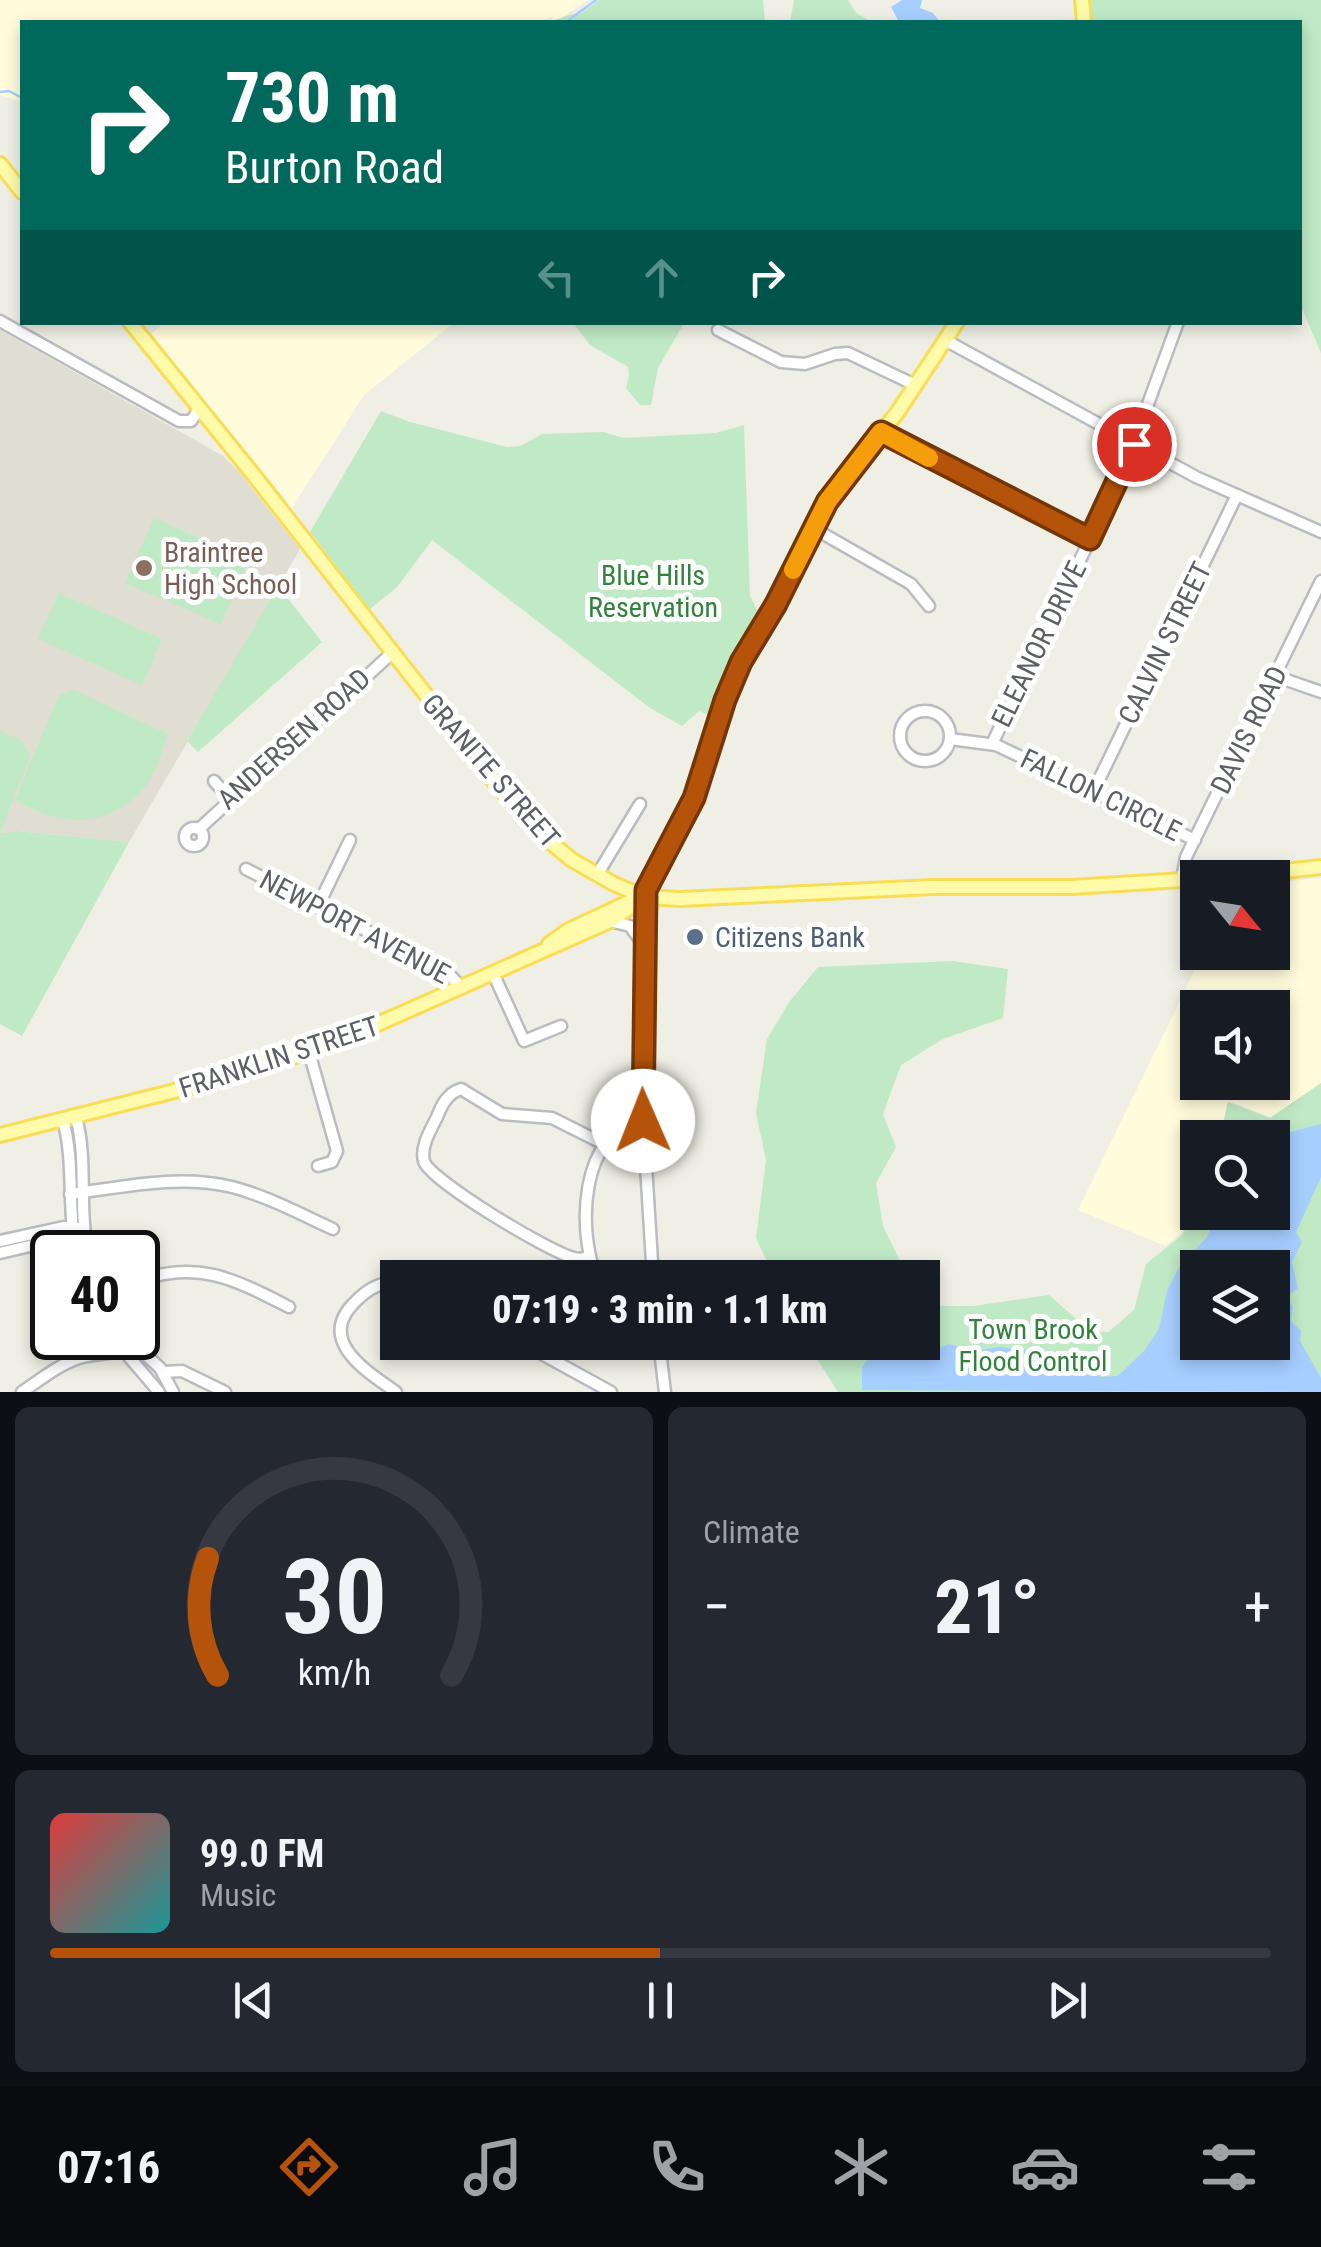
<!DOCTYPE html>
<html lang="en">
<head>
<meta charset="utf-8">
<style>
	:root { --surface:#171b24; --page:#242831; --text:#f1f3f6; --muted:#9ea1a6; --line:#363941; --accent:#b45309 }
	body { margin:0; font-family:"Roboto Condensed",sans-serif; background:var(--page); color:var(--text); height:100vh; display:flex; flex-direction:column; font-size:38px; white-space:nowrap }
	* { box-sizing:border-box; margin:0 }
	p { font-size:32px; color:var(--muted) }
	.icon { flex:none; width:55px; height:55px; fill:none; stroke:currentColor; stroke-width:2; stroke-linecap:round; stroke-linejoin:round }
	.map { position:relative; height:1392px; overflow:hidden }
	.sheet { display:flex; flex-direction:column; gap:15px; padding:15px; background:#0d0f14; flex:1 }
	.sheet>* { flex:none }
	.hud { position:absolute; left:20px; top:20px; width:1282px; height:305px; border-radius:0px; box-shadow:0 5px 15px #0003; background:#00695c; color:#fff; overflow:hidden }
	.needle { width:65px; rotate:120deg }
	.tools { position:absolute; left:1180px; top:860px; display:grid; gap:20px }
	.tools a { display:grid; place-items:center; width:110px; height:110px; border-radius:0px; background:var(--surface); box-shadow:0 5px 15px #0003; font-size:50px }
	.speed { position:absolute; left:30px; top:1230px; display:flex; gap:20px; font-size:50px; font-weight:700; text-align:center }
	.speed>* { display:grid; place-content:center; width:130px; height:130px; border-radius:50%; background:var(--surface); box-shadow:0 5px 15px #0003; line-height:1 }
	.speed .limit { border:5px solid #111; border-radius:15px; background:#fff; color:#111 }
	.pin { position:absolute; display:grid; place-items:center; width:85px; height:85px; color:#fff; margin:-42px; border:5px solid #fff; border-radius:50%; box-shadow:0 2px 10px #0007 }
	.me { position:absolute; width:110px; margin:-55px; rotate:359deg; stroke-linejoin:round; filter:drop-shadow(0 0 8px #0008) }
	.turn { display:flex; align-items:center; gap:35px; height:210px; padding:0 40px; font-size:45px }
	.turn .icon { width:130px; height:130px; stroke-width:2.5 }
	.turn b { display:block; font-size:70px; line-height:85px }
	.lanes { display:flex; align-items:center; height:95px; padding:0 40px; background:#0003; justify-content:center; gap:50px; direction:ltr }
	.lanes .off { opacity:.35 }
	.big { font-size:75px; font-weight:800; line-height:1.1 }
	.sheet .widget { flex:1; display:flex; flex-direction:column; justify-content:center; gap:15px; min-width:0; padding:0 35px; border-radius:15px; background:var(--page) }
	.sheet .dial { align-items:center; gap:0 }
	.dial svg { height:260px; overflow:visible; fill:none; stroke:var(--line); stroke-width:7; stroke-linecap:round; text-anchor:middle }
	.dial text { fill:var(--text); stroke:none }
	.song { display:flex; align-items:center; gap:30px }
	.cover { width:120px; height:120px; border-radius:15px; background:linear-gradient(135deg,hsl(0 70% 55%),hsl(180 70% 35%)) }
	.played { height:10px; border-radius:5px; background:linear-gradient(90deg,var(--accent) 50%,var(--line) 50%) }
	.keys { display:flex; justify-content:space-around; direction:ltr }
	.heat { display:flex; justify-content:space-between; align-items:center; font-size:55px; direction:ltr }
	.sheet .tiles { flex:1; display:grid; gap:15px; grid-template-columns:1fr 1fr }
	.widget:last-child { grid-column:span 2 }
	.trip { position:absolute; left:380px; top:1260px; width:560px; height:100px; border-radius:0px; background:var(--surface); box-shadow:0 5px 15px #0003; font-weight:800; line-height:100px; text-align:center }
	.tab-bar { display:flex; height:160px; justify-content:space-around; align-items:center; background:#090b0e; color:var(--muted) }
	.tab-bar .icon { width:70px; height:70px }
	.tab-bar .selected { color:var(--accent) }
	.tab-bar b { font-size:45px; color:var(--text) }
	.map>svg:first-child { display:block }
	.commercial { fill:#fffbdb; fill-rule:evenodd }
	.education { fill:#e0ded3 }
	.green { fill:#c0e9c5; fill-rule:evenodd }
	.water { fill:#a6ceff; fill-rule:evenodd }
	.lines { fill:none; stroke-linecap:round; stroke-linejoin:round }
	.stream { stroke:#a6ceff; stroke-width:2.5 }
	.minor-casing { stroke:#b9bcc1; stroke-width:15 }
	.major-casing { stroke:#f9de55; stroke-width:18 }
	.minor { stroke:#fff; stroke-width:10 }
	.major { stroke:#fffbab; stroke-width:12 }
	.route-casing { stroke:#753606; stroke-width:25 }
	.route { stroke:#b45309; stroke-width:18 }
	.slow { stroke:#f59e0b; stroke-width:18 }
	.education-dot { fill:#8d6e63; stroke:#fff; stroke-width:4 }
	.service-dot { fill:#5c6f8a; stroke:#fff; stroke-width:4 }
	.labels { text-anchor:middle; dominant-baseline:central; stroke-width:10; stroke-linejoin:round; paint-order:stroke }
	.education-label { font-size:28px; fill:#785e54; stroke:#fff; text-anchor:start }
	.park-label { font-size:28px; fill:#30823c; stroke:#fff }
	.street-label { font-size:28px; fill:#5c6066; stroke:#fff }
	.service-label { font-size:28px; fill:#4e5e75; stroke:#fff; text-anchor:start }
</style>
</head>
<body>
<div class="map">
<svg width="1321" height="1392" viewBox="0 0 1321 1392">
	<rect width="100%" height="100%" fill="#f0efe5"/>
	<g class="commercial">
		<path d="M0,0H588L555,22H551L554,16L538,22H22V102L0,95Z"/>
		<path d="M164,323V322L454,323L364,395L292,508L151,334Z"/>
		<path d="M1321,878V1083L1271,1117L1228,1101L1220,1137L1198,1138L1197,1203L1181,1233L1165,1246L1078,1210L1203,953L1272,952L1273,883ZM1198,1008H1272V1082H1198Z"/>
	</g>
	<path class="education" d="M0,330L223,456L239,472L300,549L129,842L18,831L0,833Z"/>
	<g class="green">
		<path d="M599,0H763L765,22H501C518,17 537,25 554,20C565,18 569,13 580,14Z"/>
		<path d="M794,0H848L856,13L872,22H790Z"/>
		<path d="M1089,0H1321V353L1300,304V22H1091Z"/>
		<path d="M573,323H684L658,368L651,405H640L626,388L629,376L628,367L590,345Z"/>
		<path d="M381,411L410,422L507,447L520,446L542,434L603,432L623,438L716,433L744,425L750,596L761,617L732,665L713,717L699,711L682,726L650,708L432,540L397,587L370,609L310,532Z"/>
		<path d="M154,518L249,560L221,624L125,583Z"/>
		<path d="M278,586L322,642L198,752L187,741Z"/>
		<path d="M59,593L162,639L142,685L38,639Z"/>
		<path d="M74,690L168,734C161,753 156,774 142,790C105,831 58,825 15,800L59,695Z"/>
		<path d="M0,731L21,740L30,756L0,833L17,831L129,842L22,1036L0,1024Z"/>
		<path d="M952,961L1008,969L1003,1018L943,1039L901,1065L883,1114L896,1147L876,1183L883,1226L908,1277H774L756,1238L766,1160L756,1113L767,1039L790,1001L818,967Z"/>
		<path d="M1321,1083V1392H838L807,1343L922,1342L923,1306H973L1049,1295L1090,1331L1108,1332L1134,1310L1146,1264L1182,1235L1197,1205L1198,1212H1272V1138L1220,1137L1228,1102L1270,1118ZM1198,1268H1272V1342H1198Z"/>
	</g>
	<g class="water">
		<path d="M902,0H922L920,8L933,13L940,22H899L891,7Z"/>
		<path d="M1321,1124V1177L1296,1232L1302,1242L1292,1262L1298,1288L1286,1297L1293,1306L1291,1321L1301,1331L1300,1341L1321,1378V1392L862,1390V1367L871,1355L859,1343H881C899,1369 926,1354 949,1344L975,1351L1000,1347L1075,1357L1100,1377L1118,1376L1144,1351L1159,1329L1167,1291L1179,1267L1207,1237L1217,1213L1272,1212L1273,1145L1290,1132ZM1198,1268H1272V1342H1198Z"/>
	</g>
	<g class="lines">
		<g class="stream">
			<path d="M566,22L596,0"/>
			<path d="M0,92L9,91L22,98"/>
		</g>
		<g class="minor-casing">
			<g id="minor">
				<path d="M0,321L179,421H191L200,408"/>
				<path d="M718,330L781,362L805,364L835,354L848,353L915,385"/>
				<path d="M945,340L1196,477L1321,532"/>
				<path d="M881,432L1090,539"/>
				<path d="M813,528L911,584L929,606"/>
				<path d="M1275,676L1321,692"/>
				<circle cx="925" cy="736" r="25"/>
				<path d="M950,739L996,745L1195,840"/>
				<path d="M992,744L1126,464L1178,322"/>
				<path d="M214,781L229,798"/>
				<path d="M1093,792L1237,495"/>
				<path d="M200,828L392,653"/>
				<circle cx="194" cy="837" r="9"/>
				<path d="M246,869L447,972L462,988"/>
				<path d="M597,875L640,804"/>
				<path d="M1182,880L1186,857L1321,581"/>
				<path d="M645,897L642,1101L653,1278"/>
				<path d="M318,906L350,840"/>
				<path d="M610,921L630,926L643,944"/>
				<path d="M493,973L524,1041L561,1026"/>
				<path d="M309,1052L337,1151L332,1162L318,1166"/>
				<path d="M76,1117C88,1161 78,1207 88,1252"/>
				<path d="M63,1120C75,1163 67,1208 76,1252"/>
				<path d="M70,1194C123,1187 179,1174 232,1187C267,1196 300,1214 333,1229"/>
				<path d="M0,1241L64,1227L78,1228"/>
				<path d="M0,1253L77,1235"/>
				<path d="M589,1257C582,1258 580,1260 574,1258C551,1253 429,1180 424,1161C420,1147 431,1129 437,1117C442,1104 448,1093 461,1089L502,1114L552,1118L606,1145"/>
				<path d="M597,1278C577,1233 579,1130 643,1121"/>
				<path d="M138,1281C198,1259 236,1280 289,1307"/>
				<path d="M113,1338L159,1392"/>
				<path d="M128,1338L160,1368L173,1392"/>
				<path d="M520,1342L611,1392"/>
				<path d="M659,1342L665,1392"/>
				<path d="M163,1372L182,1371L225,1392"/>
				<path d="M22,1392C40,1380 58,1365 79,1358C98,1352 117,1356 134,1345"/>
				<path d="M396,1392C366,1371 315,1340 356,1301C368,1289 380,1282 398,1282"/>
			</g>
		</g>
		<g class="major-casing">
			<g id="major">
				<path d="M1082,0L1084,22"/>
				<path d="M0,164L22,192"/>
				<path d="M130,322L256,478L492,779L538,832L572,860L614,884L645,897L680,899L933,887H1072L1198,879"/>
				<path d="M1221,878L1321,867"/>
				<path d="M645,897L650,880L698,790L738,668L780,597L820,515L840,483L897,413L957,322"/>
				<path d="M549,944L567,931L633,900"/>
				<path d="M0,1135L222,1079L328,1046L610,921L645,897"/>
			</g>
		</g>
		<use href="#minor" class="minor"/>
		<use href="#major" class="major"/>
	</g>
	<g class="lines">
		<g class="route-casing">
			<path id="route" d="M643,1121L646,890L694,798L725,700L741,662L776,604L827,502L881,432L1090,539L1134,444"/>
		</g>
		<use href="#route" class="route"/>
		<path class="slow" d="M793,570L827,502L881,432L929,458"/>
	</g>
	<circle class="education-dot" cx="144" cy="568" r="10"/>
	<circle class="service-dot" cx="695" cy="937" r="10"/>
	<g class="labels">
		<g class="education-label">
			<text x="164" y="552">Braintree<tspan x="164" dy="32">High School</tspan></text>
		</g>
		<g class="park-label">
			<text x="653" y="575">Blue Hills<tspan x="653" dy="32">Reservation</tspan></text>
			<text x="1033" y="1329">Town Brook<tspan x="1033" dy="32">Flood Control</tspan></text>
		</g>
		<g class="street-label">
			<text transform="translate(1165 643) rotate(-64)">CALVIN STREET</text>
			<text transform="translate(1039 644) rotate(-64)">ELEANOR DRIVE</text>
			<text transform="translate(1249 730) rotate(-64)">DAVIS ROAD</text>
			<text transform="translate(294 739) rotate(-42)">ANDERSEN ROAD</text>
			<text transform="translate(491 771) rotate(49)">GRANITE STREET</text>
			<text transform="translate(1101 795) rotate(26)">FALLON CIRCLE</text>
			<text transform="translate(355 927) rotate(28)">NEWPORT AVENUE</text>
			<text transform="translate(279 1057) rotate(-18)">FRANKLIN STREET</text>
		</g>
		<g class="service-label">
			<text x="715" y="937">Citizens Bank</text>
		</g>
	</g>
</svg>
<div class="tools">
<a><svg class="needle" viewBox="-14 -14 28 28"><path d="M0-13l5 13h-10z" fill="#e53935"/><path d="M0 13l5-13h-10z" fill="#9ea1a6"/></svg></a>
<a><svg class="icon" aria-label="sound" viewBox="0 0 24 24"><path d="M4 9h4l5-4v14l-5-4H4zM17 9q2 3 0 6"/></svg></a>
<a><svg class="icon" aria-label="search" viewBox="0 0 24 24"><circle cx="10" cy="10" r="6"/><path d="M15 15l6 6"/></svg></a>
<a><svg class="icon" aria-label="layers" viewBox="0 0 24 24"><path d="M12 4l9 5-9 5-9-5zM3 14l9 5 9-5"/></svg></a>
</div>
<div class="speed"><div class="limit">40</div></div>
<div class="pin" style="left:1134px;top:444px;background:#d93025"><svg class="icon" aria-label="arrive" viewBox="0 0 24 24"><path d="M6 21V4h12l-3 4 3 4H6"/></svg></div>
<svg class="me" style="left:643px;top:1121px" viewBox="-20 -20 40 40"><circle r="19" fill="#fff"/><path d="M0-13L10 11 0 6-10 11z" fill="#b45309"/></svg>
<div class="trip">07:19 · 3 min · 1.1 km</div>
<div class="hud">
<div class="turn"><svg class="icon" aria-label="right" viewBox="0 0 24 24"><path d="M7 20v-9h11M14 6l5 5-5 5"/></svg><div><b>730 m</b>Burton Road</div></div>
<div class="lanes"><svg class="icon off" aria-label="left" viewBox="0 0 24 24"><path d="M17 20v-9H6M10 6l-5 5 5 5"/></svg><svg class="icon off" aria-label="ahead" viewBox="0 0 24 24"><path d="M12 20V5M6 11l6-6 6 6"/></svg><svg class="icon" aria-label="right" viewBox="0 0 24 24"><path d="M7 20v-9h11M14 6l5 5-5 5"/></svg></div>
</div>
</div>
<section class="sheet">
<div class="tiles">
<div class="widget dial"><svg viewBox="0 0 100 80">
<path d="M14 69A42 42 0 1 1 86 69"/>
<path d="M14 69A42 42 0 0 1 11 33" stroke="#b45309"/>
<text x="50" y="56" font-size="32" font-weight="700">30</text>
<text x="50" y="72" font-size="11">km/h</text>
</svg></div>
<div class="widget"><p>Climate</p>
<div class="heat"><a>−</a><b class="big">21°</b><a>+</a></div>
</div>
<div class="widget">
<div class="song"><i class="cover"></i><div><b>99.0 FM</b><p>Music</p></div></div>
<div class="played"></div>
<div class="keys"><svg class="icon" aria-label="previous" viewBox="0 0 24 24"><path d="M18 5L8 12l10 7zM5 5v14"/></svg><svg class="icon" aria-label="pause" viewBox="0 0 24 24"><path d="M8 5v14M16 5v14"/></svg><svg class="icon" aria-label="next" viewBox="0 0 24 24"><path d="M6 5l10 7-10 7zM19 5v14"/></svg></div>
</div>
</div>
</section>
<nav class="tab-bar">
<b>07:16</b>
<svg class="icon selected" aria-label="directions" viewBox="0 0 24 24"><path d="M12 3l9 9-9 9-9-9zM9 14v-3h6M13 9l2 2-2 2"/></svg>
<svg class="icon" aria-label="music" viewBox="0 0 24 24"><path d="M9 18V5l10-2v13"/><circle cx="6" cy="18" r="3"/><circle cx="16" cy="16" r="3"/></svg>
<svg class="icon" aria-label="phone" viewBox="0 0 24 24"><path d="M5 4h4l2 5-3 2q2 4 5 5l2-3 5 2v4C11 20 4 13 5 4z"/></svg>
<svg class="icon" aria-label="climate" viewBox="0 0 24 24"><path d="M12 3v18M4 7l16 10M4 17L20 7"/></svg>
<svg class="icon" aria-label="car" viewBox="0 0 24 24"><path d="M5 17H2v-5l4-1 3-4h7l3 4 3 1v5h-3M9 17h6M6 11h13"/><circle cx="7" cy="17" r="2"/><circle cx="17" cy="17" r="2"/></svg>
<svg class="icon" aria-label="filters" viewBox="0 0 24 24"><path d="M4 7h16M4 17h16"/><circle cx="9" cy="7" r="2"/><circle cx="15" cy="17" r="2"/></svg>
</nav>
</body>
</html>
